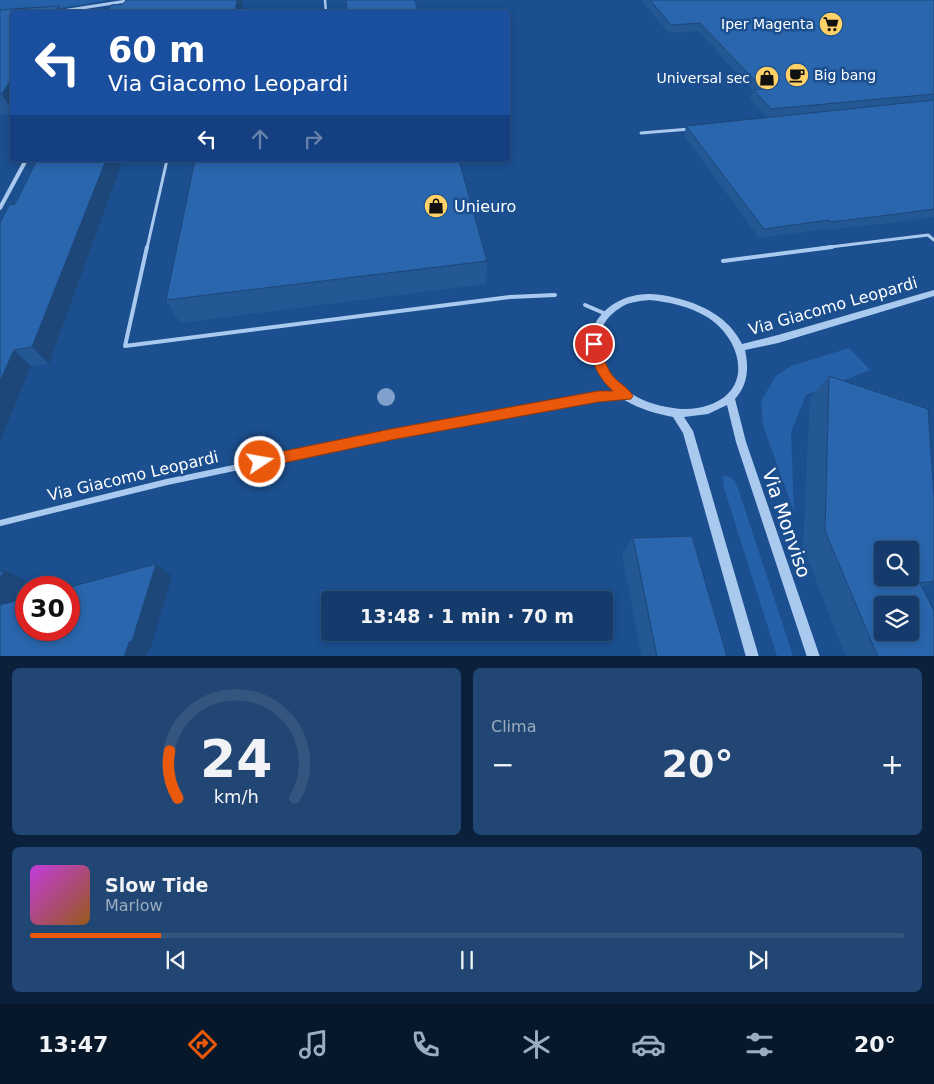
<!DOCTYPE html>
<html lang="it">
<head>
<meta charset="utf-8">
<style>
	:root { --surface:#143b6b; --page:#214673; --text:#f1f3f6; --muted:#9dadc1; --line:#33557e; --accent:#ea580c }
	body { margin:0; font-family:"DejaVu Sans",sans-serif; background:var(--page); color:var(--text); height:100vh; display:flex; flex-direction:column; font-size:19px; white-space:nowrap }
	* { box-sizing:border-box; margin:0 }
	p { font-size:16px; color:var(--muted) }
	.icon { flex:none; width:28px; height:28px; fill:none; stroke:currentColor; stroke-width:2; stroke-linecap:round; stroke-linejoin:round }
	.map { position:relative; height:656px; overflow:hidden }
	.drawer { display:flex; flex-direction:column; gap:12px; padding:12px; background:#0b203b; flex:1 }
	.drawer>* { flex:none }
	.banner { position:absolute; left:10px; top:10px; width:500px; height:152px; border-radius:5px; box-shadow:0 2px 8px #0003,0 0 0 1px var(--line); background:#1a4fa0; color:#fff; overflow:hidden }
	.buttons { position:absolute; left:874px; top:541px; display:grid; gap:10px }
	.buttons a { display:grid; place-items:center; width:45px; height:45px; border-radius:5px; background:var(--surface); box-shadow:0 2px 8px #0003,0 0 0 1px var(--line); font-size:25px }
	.speed { position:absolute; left:15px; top:576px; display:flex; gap:10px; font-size:25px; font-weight:700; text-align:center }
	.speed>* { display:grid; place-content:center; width:65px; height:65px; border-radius:50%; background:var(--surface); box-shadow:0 2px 8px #0003,0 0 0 1px var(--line); line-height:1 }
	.speed .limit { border:8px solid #d22; background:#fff; color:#111 }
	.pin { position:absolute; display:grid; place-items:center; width:42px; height:42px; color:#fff; margin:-21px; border:2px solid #fff; border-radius:50%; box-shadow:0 1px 5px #0007 }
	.me { position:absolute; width:55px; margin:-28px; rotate:78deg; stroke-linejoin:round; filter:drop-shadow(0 0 4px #0008) }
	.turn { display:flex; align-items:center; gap:18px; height:105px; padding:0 15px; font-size:22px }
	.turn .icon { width:65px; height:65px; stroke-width:2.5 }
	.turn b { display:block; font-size:35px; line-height:42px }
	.lanes { display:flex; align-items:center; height:48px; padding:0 15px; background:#0003; justify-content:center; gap:25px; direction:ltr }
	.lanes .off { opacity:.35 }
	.big { font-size:38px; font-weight:800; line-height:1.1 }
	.drawer .tile { flex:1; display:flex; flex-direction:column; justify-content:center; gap:8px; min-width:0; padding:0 18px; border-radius:8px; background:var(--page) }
	.drawer .dial { align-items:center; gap:0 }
	.dial svg { height:130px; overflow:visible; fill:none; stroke:var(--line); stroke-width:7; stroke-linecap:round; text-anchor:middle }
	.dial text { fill:var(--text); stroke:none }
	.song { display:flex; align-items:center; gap:15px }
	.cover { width:60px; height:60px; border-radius:8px; background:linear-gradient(135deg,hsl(290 70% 55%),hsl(30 70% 35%)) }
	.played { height:5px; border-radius:2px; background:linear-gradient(90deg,var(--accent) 15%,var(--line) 15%) }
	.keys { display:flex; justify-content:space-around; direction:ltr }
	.heat { display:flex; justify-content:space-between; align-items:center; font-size:28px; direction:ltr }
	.drawer .tiles { flex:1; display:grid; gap:12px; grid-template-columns:1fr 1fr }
	.tile:last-child { grid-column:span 2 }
	.trip { position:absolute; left:321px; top:591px; width:292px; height:50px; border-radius:5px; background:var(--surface); box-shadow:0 2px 8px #0003,0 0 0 1px var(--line); font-weight:800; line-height:50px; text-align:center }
	.tab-bar { display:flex; height:80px; justify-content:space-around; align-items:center; background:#08182b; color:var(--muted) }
	.tab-bar .icon { width:35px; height:35px }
	.tab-bar .current { color:var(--accent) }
	.tab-bar b { font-size:22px; color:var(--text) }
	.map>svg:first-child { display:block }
	.green { fill:#2461a8 }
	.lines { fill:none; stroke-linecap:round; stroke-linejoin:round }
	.service-far2 { stroke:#a9c9ee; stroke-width:2.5 }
	.service-far1 { stroke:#a9c9ee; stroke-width:3 }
	.service { stroke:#a9c9ee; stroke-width:4 }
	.minor-far3 { stroke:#a9c9ee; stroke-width:3 }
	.minor-far2 { stroke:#a9c9ee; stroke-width:4 }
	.minor-far1 { stroke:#a9c9ee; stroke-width:5 }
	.minor { stroke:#a9c9ee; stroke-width:6 }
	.tertiary { fill:#a9c9ee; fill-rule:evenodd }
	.tree { fill:#7ea0ca }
	.wall { fill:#245895 }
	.shaded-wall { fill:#1d4779 }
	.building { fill:#2a66ad; stroke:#1d4779; fill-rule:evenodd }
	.route { fill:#ea580c; stroke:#983908 }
	.labels { text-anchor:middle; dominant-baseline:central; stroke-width:5; stroke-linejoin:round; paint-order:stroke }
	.far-poi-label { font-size:14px; fill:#fff; stroke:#1b4f8f; text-anchor:end }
	.poi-label { font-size:16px; fill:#fff; stroke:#1b4f8f; text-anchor:start }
	.street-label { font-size:16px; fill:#fff; stroke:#1b4f8f }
	.near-street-label { font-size:19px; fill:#fff; stroke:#1b4f8f }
</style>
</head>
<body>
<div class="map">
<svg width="934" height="657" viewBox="0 0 934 657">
	<rect width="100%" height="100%" fill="#1b4f8f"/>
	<g class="green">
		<path d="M0,0H108L39,12H12L0,21Z"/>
		<path d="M849,348L870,370L806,395L791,432L794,512L763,425L761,401L776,376L791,366Z"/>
		<path d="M727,476C734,478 736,484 739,491L793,656H777L724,488L723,477Z"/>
	</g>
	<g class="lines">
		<path class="service-far2" d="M325,0L326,12"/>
		<g class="service-far1">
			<path d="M641,133L690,129"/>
			<path d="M147,248L167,160"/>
			<path d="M822,248L928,235L934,240"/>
		</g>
		<g class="service">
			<path d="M147,247L125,346L510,297L555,295"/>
			<path d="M723,261L832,247"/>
			<path d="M585,305L606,314"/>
		</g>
		<path class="minor-far3" d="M56,12L133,0"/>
		<path class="minor-far2" d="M0,208L26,160"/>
		<path class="minor-far1" d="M428,427L598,397L624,396"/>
		<path class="minor" d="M0,523L167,482L435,426"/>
		<path class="tertiary" d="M934,290V296L778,343L745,350C749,369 748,384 735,399L746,442L820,657H807L736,442L727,405L708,414L684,417L693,431L759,657H746L683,433L673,417C657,414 640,409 626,401C614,393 605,383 598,370C575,331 607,294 649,294C663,294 677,298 690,302C712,310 731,322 742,344L778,335ZM649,300C669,302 689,306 707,317C741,338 755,389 709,405C696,410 681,410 667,407C650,404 633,397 620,385C595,363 589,327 620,308C628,302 639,301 649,300Z"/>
	</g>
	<circle class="tree" cx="386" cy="397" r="9"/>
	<g class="wall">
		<path d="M641,0H934V217L891,223L825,230L824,229L759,238L684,135L686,126L767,118L750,99L753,91L698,31L669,33Z"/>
		<path d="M0,10L12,12V114L0,115Z"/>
		<path d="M37,160H123L49,364L31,366L0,442L15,204Z"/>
		<path d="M487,261L486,284L180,323L166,300Z"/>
		<path d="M829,376L934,497V582L922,587L934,657H846L803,547L810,398Z"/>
		<path d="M633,538L727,657H642L622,554Z"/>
	</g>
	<g class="shaded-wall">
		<path d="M237,0H243L242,12H235Z"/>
		<path d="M59,6L63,12H55Z"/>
		<path d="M12,78V111L2,94Z"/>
		<path d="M106,160H123L49,364L32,347Z"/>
		<path d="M14,350L31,366L0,442V381Z"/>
		<path d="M156,564L172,576L150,650H148L146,657H124Z"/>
		<path d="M4,570L29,582L11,623L0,619V580Z"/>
	</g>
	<g class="building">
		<path d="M126,0H237L235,12H107L111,5L123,4Z"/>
		<path d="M346,0H415L418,12H347Z"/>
		<path d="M650,0H934V94L771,109L754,90L763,89L700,23L671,25Z"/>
		<path d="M59,6L55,12H12V78L2,94H0V10Z"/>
		<path d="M934,100V209L897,214L831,222L829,220L764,229L686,126Z"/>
		<path d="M37,160H106L32,347L14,350L0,381V223L9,205L15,204Z"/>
		<path d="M195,160H459L487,261L166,300Z"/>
		<path d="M829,376L928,409L934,497V581L920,583L934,611V657H878L825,531ZM882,550H910V578H882ZM882,605H910V632H882Z"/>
		<path d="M692,536L727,657H657L633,538Z"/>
		<path d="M156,564L132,641L129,642L124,657H0V605L26,598V630H69V588H66Z"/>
		<path d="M4,570L0,580V571Z"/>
	</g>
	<path class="route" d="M594,339L598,340C603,352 604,364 612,375C618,383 628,387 633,396L631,399L598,402L391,440L260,468L256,466L254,462L256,458L260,456L391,429L598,391H613C598,378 592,362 588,344Z"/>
	<defs>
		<g id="supermarket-disc" transform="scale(1.25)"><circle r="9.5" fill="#ffd166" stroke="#1b4f8f"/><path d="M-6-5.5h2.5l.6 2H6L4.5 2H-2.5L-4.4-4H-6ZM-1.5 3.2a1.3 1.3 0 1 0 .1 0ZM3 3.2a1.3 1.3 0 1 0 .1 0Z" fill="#111"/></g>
		<g id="cafe-disc" transform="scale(1.25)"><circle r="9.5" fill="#ffd166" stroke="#1b4f8f"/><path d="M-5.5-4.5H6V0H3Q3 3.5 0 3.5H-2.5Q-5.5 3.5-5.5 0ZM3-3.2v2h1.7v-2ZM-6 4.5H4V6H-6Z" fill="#111"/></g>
		<g id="shop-disc" transform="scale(1.25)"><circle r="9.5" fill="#ffd166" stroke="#1b4f8f"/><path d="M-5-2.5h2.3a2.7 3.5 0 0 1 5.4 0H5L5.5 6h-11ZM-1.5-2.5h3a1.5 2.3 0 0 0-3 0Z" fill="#111"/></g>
	</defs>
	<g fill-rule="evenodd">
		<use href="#supermarket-disc" x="831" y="24"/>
		<use href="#cafe-disc" x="797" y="75"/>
		<use href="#shop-disc" x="767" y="78"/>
		<use href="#shop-disc" x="436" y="206"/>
	</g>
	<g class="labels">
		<g class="far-poi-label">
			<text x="814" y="24">Iper Magenta</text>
			<text x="814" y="75" text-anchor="start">Big bang</text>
			<text x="750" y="78">Universal sec</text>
		</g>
		<g class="poi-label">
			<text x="454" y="206">Unieuro</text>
		</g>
		<g class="street-label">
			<text transform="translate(833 306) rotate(-16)">Via Giacomo Leopardi</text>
			<text transform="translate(133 476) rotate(-13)">Via Giacomo Leopardi</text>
		</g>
		<g class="near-street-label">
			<text transform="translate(787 523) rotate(71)">Via Monviso</text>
		</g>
	</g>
</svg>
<div class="buttons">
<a><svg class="icon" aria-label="search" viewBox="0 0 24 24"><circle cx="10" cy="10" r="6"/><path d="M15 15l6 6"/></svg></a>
<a><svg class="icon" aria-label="layers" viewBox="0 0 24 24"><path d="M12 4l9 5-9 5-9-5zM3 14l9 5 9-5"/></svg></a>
</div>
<div class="speed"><div class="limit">30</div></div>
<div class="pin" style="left:594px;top:344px;background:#d93025"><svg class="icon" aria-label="arrive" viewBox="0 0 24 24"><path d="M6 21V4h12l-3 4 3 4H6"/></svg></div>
<svg class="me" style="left:260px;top:462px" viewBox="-20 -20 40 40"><circle r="17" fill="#ea580c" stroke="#fff" stroke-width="3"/><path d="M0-11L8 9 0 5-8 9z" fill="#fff"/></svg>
<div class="trip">13:48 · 1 min · 70 m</div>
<div class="banner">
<div class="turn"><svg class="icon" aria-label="left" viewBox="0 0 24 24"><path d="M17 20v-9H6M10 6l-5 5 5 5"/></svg><div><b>60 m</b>Via Giacomo Leopardi</div></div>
<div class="lanes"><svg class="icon" aria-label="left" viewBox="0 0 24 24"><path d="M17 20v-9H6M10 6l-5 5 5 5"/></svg><svg class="icon off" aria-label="ahead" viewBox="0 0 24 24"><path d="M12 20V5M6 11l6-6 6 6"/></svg><svg class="icon off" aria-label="right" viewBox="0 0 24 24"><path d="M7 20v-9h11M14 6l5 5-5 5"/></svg></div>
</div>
</div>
<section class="drawer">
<div class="tiles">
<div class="tile dial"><svg viewBox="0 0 100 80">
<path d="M14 69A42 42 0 1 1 86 69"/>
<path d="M14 69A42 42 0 0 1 9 40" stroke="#ea580c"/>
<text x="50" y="56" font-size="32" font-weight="700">24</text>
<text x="50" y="72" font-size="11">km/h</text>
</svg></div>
<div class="tile"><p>Clima</p>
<div class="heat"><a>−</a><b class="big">20°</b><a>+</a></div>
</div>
<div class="tile">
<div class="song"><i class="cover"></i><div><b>Slow Tide</b><p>Marlow</p></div></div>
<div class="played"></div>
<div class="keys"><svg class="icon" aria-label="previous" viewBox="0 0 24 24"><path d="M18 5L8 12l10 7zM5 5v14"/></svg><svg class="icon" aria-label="pause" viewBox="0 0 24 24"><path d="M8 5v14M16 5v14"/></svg><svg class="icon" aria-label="next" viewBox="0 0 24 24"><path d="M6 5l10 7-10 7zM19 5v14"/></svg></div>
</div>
</div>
</section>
<nav class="tab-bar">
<b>13:47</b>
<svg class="icon current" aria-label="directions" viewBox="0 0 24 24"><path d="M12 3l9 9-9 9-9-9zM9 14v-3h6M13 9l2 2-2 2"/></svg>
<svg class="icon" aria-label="music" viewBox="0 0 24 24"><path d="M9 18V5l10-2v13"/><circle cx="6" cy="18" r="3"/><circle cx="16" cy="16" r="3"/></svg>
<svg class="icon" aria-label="phone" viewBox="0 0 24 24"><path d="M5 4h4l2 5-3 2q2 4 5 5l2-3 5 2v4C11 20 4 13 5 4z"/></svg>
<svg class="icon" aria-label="climate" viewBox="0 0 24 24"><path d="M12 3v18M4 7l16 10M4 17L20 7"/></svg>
<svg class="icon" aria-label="car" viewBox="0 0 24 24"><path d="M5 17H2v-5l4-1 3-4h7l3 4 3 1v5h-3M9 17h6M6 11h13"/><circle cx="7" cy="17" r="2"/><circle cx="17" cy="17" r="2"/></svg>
<svg class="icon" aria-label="filters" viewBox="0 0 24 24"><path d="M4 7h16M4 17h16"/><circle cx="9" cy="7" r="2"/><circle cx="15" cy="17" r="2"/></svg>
<b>20°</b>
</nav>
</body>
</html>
